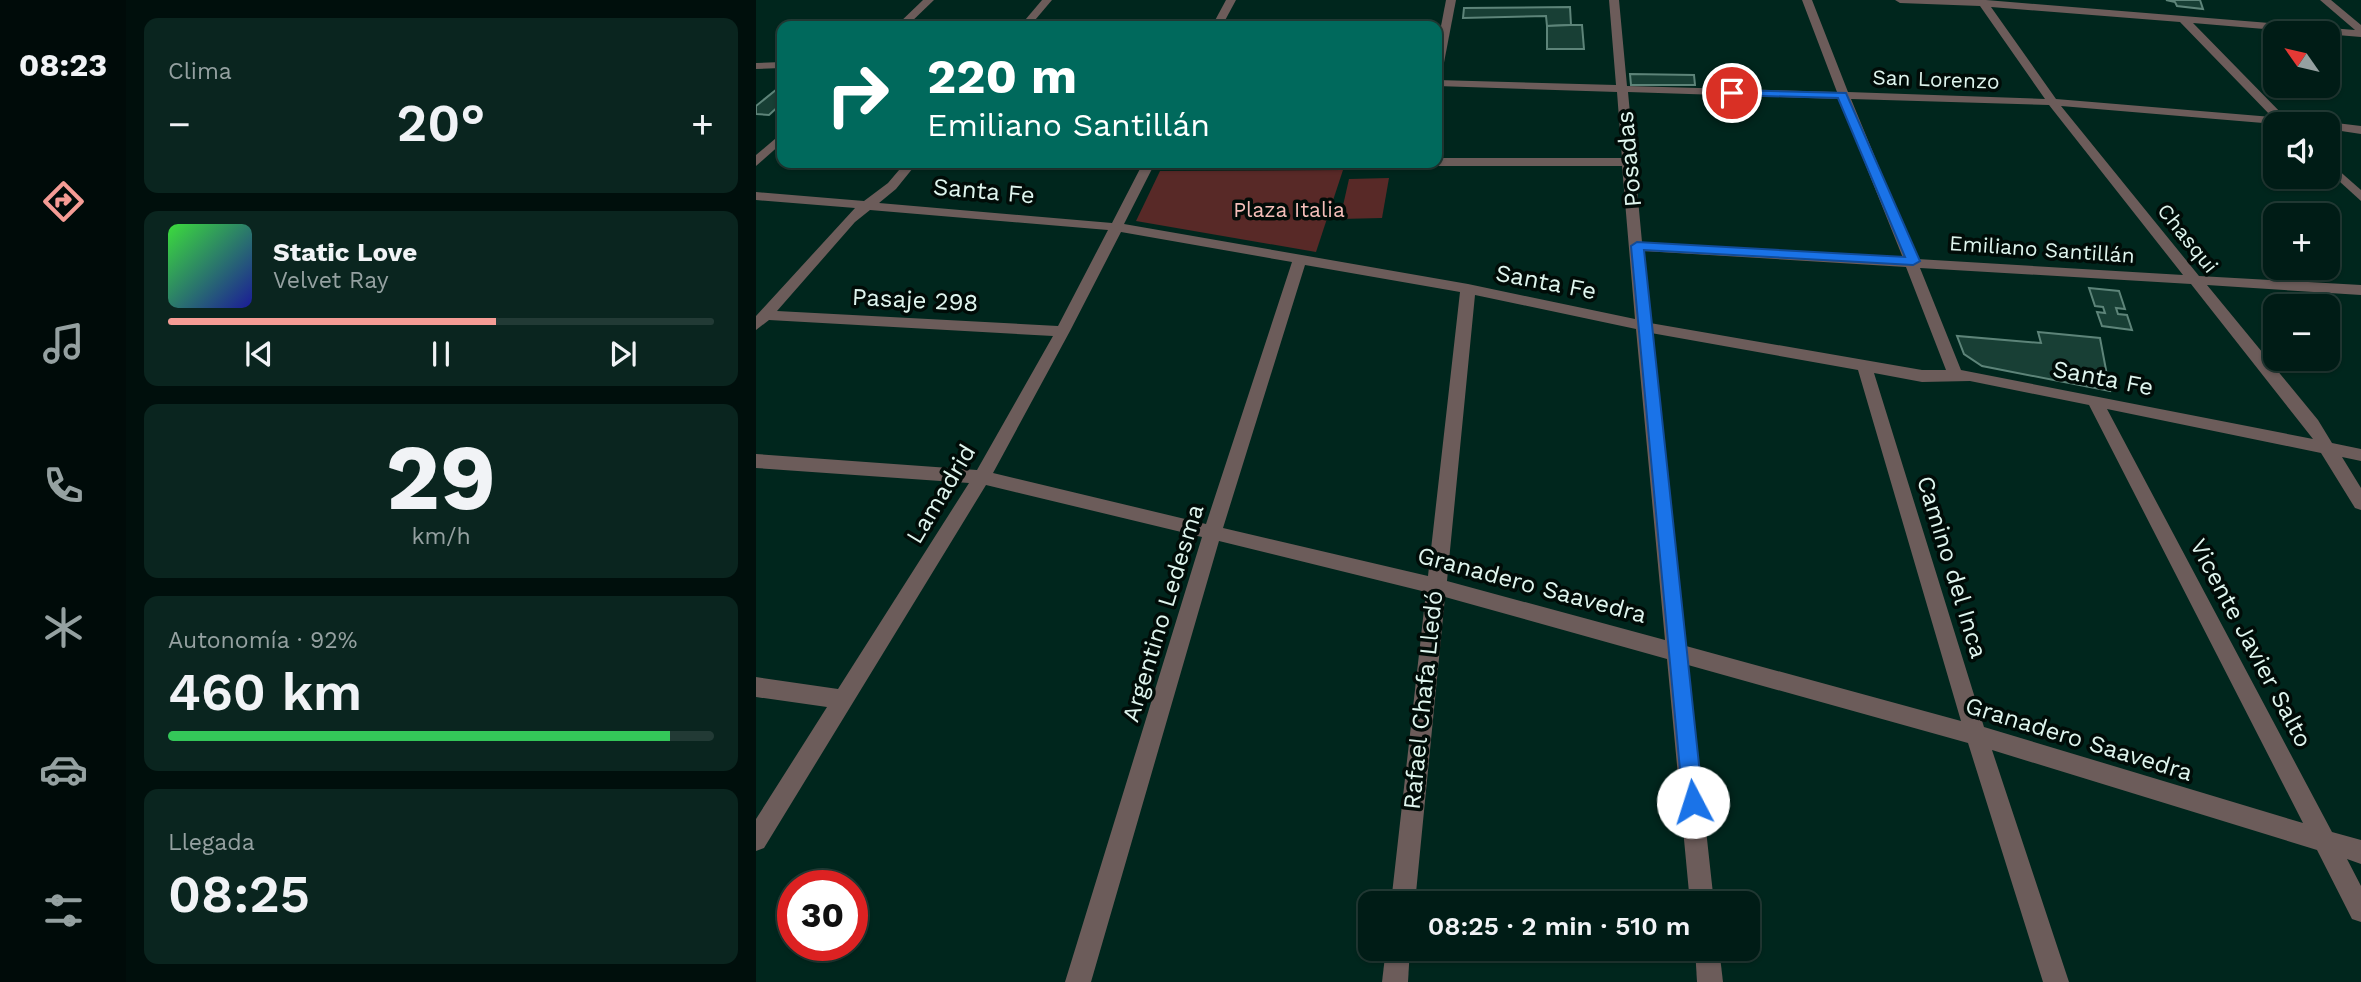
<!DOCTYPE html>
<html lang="es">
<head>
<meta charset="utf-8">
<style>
	:root { --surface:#001c16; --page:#0a251f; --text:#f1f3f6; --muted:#95a1a1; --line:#223a35; --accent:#f59c95 }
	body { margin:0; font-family:"Work Sans",sans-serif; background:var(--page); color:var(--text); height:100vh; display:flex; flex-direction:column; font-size:26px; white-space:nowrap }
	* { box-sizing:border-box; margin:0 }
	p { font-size:23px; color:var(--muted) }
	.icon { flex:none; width:38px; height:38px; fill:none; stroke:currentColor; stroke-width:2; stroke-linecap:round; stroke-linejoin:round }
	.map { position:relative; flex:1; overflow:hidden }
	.side { display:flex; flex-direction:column; gap:18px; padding:18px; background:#000f0c; width:630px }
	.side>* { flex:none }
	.banner { position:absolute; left:21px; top:21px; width:665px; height:147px; border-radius:14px; box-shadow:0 2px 5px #0004,0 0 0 2px var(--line); background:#00695c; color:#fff; overflow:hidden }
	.needle { width:46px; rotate:304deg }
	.tools { position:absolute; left:1507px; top:21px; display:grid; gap:14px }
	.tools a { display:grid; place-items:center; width:77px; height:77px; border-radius:14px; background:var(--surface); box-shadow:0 2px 5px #0004,0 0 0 2px var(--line); font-size:35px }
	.speed { position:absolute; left:21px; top:870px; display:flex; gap:14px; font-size:35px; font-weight:700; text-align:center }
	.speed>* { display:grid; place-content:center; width:91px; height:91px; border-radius:50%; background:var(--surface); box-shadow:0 2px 5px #0004,0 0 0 2px var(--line); line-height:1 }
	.speed .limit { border:10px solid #d22; background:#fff; color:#111 }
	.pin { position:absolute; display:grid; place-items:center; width:60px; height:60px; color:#fff; margin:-30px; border:4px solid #fff; border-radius:50%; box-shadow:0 2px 7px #0007 }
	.me { position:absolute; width:77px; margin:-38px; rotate:355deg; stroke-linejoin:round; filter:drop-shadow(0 0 5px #0008) }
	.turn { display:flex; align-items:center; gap:24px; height:147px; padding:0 35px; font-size:32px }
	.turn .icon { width:91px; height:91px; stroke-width:2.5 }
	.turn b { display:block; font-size:49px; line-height:60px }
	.big { font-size:52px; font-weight:600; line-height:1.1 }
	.side .widget { flex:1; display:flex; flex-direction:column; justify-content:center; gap:10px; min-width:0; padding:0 24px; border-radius:14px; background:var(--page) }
	.side .dial { align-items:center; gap:0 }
	.dial b { font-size:91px; line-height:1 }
	.song { display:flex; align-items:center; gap:21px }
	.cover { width:84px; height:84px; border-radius:10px; background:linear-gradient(135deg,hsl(120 70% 55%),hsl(240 70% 35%)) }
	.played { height:7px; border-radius:4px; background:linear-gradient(90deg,var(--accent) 60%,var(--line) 60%) }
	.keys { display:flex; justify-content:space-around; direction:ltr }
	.heat { display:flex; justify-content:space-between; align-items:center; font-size:38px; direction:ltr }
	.charge { height:10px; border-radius:5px; background:linear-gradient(90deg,#34c759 92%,var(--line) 0) }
	.trip { position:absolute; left:602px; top:891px; width:402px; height:70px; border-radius:14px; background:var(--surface); box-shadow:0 2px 5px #0004,0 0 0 2px var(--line); font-weight:600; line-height:70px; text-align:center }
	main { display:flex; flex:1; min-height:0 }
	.dock { display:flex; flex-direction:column; width:126px; justify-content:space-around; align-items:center; background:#000b09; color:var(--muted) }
	.dock .icon { width:49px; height:49px }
	.dock .active { color:var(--accent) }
	.dock b { font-size:32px; color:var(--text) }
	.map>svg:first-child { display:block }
	.green { fill:#582927 }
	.building { fill:#183f35; stroke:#5d8479; stroke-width:2 }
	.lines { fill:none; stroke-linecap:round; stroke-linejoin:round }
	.minor { fill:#6c5c5a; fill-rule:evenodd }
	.route { fill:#1a73e8; stroke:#114b97; stroke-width:2 }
	.labels { text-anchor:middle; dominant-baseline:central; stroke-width:7; stroke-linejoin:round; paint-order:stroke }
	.far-street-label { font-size:21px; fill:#dff5ee; stroke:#010c08 }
	.far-park-label { font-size:21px; fill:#f5beb9; stroke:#010c08 }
	.street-label { font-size:24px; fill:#dff5ee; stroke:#010c08 }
</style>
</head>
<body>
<main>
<nav class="dock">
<b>08:23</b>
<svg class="icon active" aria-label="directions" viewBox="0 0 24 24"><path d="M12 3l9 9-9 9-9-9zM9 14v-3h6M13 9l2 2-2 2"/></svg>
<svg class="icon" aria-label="music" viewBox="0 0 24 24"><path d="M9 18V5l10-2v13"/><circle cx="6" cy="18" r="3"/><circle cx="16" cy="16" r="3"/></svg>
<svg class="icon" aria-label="phone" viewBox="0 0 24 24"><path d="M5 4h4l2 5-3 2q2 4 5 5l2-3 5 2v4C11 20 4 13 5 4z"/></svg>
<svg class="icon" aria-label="climate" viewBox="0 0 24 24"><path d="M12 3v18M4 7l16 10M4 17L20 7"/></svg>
<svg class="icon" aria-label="car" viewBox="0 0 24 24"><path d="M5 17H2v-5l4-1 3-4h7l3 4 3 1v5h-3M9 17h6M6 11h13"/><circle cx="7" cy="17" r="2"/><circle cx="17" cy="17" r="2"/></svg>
<svg class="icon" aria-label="filters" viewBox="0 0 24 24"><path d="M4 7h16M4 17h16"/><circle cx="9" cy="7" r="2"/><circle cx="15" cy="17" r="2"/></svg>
</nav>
<section class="side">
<div class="widget"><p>Clima</p>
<div class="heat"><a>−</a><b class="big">20°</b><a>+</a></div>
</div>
<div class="widget">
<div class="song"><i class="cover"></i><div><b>Static Love</b><p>Velvet Ray</p></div></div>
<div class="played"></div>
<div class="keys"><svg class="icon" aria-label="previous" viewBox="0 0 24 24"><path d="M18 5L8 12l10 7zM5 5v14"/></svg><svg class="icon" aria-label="pause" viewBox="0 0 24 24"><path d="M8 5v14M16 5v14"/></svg><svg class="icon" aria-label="next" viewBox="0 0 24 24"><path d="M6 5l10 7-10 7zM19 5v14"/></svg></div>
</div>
<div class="widget dial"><b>29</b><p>km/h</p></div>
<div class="widget"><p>Autonomía · 92%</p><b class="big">460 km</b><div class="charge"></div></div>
<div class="widget"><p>Llegada</p><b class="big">08:25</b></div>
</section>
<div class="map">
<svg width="1605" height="982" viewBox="0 0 1605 982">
	<rect width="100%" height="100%" fill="#00261d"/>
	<g class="green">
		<path d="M587,170L560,252L380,221L404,171Z"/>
		<path d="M633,178L626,218L584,219L593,179Z"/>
	</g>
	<g class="building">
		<path d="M1444,0L1447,9L1421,6L1419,2L1410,0Z"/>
		<path d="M814,7L815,25L791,26L790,16L707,18L708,8Z"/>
		<path d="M815,25H826L828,49H791V26Z"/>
		<path d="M874,74L938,75L939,85H875Z"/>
		<path d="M26,85V103L13,115L0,114V106Z"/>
		<path d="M1333,288L1363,291L1369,309L1360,308L1362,314L1371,315L1376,330L1346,326L1341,312L1349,313L1347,307L1339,306Z"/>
		<path d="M1282,332L1344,338L1354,391L1226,366L1208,354L1201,336L1285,343Z"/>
	</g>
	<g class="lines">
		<g class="minor">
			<path d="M167,0H178L151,26H140Z"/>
			<path d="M286,0H296L274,26H264Z"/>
			<path d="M470,0H480L466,26H456Z"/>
			<path d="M690,0H700L686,73L681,76V47Z"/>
			<path d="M853,0H863L871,86L1081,92L1046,0H1056L1092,92L1289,99L1224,6L1144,3L1139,0H1230L1599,30L1564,0H1575L1605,25V37L1437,23L1530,118L1552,120L1558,124H1519L1305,106L1443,276L1605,285V295L1451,285L1562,420L1576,443L1605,449V461L1586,457L1605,488V510L1599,508L1565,453L1351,409L1576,832L1605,840V864L1591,859L1605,886V922L1596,919L1561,850L1236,750L1313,982H1287L1212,743L932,665L958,903H934L911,659L689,597L659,903H635L670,592L463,541L335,982H309L446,537L230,485L8,848L0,851V819L71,707L0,697V677L82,689L213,483L0,468V454L221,470L297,336L13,320L0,330V316L99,208L0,200V192L108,201L132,183L149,163H161L140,189L123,203L356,223L387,163H399L368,224L712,284L879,319L866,166H681L675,163H681V158H866L861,92L681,86V80L860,85ZM1235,7L1424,22L1516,117L1300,99ZM872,92L1083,99L1147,258L886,242ZM1095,99L1293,105L1427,275L1161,259ZM114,210L352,230L302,326L21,311L99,222ZM365,232L536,262L450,524L237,473L314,331ZM887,251L1150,267L1190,370H1166L894,323ZM549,265L704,292L672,576L467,528ZM1164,268L1435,284L1557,439L1205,370ZM719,295L880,329L909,640L691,581ZM895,333L1102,370L1205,721L930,646ZM1118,373L1166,382L1214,381L1333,405L1547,823L1228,727Z"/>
			<path d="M26,62V68L0,69V63Z"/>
			<path d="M1572,122L1605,126V134L1572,129V124H1567Z"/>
			<path d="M26,133V143L0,166V155Z"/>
			<path d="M1572,161L1605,190V201L1572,171Z"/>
			<path d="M630,948H654L652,982H626Z"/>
			<path d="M939,948H963L967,982H941Z"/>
		</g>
	</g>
	<path class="route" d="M976,90L1090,93L1164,261L1157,265L888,250L947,802L944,809L937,812L930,809L927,802L875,246L881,242L1149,257L1082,98L973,95V91Z"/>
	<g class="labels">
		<g class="far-street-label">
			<text transform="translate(1180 79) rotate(2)">San Lorenzo</text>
			<text transform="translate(1432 238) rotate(51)">Chasqui</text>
			<text transform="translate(1286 249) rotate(4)">Emiliano Santillán</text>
		</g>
		<g class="far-park-label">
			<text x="533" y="209">Plaza Italia</text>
		</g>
		<g class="street-label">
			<text transform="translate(873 159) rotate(-95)">Posadas</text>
			<text transform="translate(228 191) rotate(5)">Santa Fe</text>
			<text transform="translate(790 282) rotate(11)">Santa Fe</text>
			<text transform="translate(159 300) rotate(3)">Pasaje 298</text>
			<text transform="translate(1347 378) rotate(11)">Santa Fe</text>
			<text transform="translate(185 494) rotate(-59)">Lamadrid</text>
			<text transform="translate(1196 567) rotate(73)">Camino del Inca</text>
			<text transform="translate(776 585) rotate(15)">Granadero Saavedra</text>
			<text transform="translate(407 613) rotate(-73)">Argentino Ledesma</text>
			<text transform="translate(1495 643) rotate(62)">Vicente Javier Salto</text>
			<text transform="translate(667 700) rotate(-84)">Rafael Chafa Lledó</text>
			<text transform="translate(1323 739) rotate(17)">Granadero Saavedra</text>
		</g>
	</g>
</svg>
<div class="tools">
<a><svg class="needle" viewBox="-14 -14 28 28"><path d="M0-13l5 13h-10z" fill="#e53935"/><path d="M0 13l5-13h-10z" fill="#95a1a1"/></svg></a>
<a><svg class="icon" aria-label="sound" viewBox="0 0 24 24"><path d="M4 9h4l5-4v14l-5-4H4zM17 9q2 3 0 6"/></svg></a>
<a>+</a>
<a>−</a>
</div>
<div class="speed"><div class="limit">30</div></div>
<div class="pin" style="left:976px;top:93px;background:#d93025"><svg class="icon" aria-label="arrive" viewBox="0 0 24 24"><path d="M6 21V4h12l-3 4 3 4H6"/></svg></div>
<svg class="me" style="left:937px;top:802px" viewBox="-20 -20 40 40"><circle r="19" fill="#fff"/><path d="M0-13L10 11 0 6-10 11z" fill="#1a73e8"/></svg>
<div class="trip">08:25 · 2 min · 510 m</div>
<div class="banner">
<div class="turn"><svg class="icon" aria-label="right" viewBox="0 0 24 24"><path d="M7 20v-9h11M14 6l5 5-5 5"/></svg><div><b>220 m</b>Emiliano Santillán</div></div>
</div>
</div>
</main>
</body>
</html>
